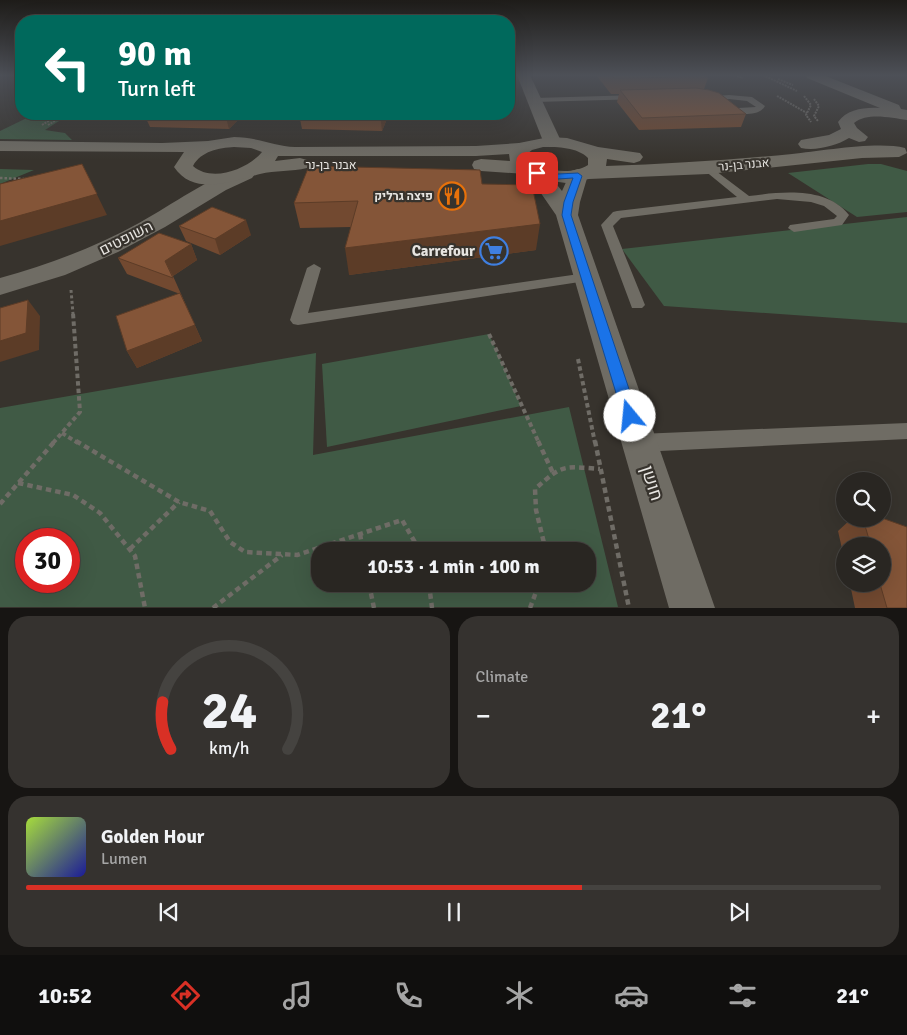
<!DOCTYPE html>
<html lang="en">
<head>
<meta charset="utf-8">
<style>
	:root { --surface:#292622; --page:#35322f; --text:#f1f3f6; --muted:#a5a5a5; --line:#454340; --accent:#d93025 }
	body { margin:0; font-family:Signika,Heebo,sans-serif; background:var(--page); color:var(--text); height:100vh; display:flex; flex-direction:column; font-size:19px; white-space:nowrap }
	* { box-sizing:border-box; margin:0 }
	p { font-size:16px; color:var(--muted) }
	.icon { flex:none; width:28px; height:28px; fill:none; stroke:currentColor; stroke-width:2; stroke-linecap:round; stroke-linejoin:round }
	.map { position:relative; height:608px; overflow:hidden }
	.sheet { display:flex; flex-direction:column; gap:8px; padding:8px; background:#171513; flex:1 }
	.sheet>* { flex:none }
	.guide { position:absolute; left:15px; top:15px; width:500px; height:105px; border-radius:20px; box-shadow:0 5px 20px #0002,0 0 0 1px var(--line); background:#00695c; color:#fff; overflow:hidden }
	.buttons { position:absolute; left:836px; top:472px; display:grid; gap:10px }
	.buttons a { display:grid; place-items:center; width:55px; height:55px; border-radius:50%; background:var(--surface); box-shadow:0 5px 20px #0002,0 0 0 1px var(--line); font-size:25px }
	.speed { position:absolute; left:15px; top:528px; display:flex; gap:10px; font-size:25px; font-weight:700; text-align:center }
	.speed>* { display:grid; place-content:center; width:65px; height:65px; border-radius:50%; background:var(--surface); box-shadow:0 5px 20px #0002,0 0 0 1px var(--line); line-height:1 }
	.speed .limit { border:8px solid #d22; background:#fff; color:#111 }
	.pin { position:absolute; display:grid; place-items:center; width:42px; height:42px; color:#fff; margin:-21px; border-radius:10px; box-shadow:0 2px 8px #0006 }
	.me { position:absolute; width:55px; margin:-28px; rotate:343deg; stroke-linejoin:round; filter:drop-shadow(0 0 4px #0008) }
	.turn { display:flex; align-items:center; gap:18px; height:105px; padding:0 20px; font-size:22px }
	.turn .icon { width:65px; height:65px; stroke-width:2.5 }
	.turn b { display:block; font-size:35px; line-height:42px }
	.big { font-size:38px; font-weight:700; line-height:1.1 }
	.sheet .tile { flex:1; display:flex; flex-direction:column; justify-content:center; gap:8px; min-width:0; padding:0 18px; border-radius:20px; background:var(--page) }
	.sheet .dial { align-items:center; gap:0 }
	.dial svg { height:130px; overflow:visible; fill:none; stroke:var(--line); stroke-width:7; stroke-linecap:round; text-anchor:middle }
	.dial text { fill:var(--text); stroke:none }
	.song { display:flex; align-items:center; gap:15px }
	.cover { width:60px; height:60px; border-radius:8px; background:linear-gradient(135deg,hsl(80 70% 55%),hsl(240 70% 35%)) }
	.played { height:5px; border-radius:2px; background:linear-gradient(90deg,var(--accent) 65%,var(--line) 65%) }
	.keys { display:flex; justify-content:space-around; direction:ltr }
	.heat { display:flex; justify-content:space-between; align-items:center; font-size:28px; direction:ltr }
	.sheet .tiles { flex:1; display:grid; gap:8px; grid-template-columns:1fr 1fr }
	.tile:last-child { grid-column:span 2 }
	.trip { position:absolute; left:311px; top:542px; width:285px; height:50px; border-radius:20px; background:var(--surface); box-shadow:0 5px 20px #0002,0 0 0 1px var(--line); font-weight:700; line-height:50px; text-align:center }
	.menu { display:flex; height:80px; justify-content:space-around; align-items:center; background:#100f0e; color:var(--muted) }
	.menu .icon { width:35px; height:35px }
	.menu .selected { color:var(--accent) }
	.menu b { font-size:22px; color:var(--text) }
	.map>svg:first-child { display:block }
	.green { fill:#405a45; fill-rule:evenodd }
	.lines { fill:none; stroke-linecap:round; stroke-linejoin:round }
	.path-far4 { stroke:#6f6c66; stroke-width:2; stroke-dasharray:2 1; stroke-linecap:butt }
	.path-far3 { stroke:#6f6c66; stroke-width:2.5; stroke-dasharray:2.5 2; stroke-linecap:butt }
	.path-far2 { stroke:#6f6c66; stroke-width:3; stroke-dasharray:3 2.5; stroke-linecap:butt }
	.path-far1 { stroke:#6f6c66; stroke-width:4; stroke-dasharray:4.5 3; stroke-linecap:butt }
	.path { stroke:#6f6c66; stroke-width:4.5; stroke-dasharray:5.5 4; stroke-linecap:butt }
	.lane { fill:#6f6c64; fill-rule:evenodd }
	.street { fill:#6f6c64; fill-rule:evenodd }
	.secondary { fill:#6f6c64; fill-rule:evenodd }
	.wall { fill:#724930 }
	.shaded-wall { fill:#5c3c27 }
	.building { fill:#845538; stroke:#5c3c27 }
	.route { fill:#1a73e8; stroke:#114b97 }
	.labels { text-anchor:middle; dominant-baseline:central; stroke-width:4.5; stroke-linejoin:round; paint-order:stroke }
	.far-street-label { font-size:12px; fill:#e7e5e1; stroke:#37332d }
	.far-poi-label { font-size:12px; font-weight:bold; fill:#e7e5e1; stroke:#37332d; text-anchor:end }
	.street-label { font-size:15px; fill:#e7e5e1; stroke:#37332d }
	.poi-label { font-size:15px; font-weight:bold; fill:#e7e5e1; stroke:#37332d; text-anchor:end }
	.near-street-label { font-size:18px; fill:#e7e5e1; stroke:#37332d }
</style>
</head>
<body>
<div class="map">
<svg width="907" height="608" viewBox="0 0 907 608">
	<rect width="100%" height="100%" fill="#37332d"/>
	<g class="green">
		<path d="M35,114H70L45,130L65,133L72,140L0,139V131Z"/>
		<path d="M868,164H881L907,171V212L857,217L788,173Z"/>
		<path d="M0,169L34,170L0,184Z"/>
		<path d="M907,217V323L664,306L622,249Z"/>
		<path d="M489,334L521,406L327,447L322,364Z"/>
		<path d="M316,353L313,455L569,407L618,607H0V408ZM26,539H69V581H26ZM320,551H588V584H320Z"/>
	</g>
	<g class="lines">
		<g class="path-far4">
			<path d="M734,75L743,78"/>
			<path d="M763,75L797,91"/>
			<path d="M778,79L793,85"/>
			<path d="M777,96L807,113"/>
			<path d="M804,96L811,105L806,115L811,122"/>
			<path d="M814,99L819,106L814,116L818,121"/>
			<path d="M42,125L60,114"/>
			<path d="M48,125L67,114"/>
		</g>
		<path class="path-far3" d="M0,178L24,179"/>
		<path class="path-far2" d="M71,290L73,314"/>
		<g class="path-far1">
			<path d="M489,334L539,443"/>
			<path d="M578,359L595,443"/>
			<path d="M62,433L78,443"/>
			<path d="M53,443L80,412L73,313"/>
		</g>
		<g class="path">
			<path d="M76,441L179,502L210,511L230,542L245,552L297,555L402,520L420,551"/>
			<path d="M538,441L553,473"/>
			<path d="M595,441L629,608"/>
			<path d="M18,483L73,495L100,513L135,556L145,608"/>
			<path d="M0,504L55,441"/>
			<path d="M360,534L363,551"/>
			<path d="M130,549L179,502"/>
			<path d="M544,551V543L536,510L535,489C563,464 563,466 600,469"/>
			<path d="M369,584L374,608"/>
			<path d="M429,584L432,608"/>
			<path d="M213,608L282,555"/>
			<path d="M530,608L539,584"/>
		</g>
		<g class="lane">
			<path d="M638,95H641V99L535,102L531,100L535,98Z"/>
			<path d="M729,95L752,97L765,106C757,121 723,112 713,102L716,96ZM729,99L747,101L756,107L738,108L721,101Z"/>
			<path d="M708,165L749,196C781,192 826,186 849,215L842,225L794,232L788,228L790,225L834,219L837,216L824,206L811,202L777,199L621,218L613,226L645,305L642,308H632L601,225L613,212L617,211L737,197L704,170L703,168Z"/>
			<path d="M314,264L321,268L308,313L586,273L591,274L593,277L591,280L586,281L298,325L293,324L290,320L307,268Z"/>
			<path d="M907,423V439L639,452L632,449L629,443L632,437L639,434Z"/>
		</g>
		<g class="street">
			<path d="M517,75H530L561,141L558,145L552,146L546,145L543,141Z"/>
			<path d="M537,167L544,169L562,191L571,171L578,169L585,171L588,175L580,202L578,215L715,608H669L556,215L527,173L530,169Z"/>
			<path d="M245,168L252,170L255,174L252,178L226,190L165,227L118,252L65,275L0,295V278C48,265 95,247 139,223C174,204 206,178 245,168Z"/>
		</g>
		<g class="secondary">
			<path d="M806,75H823L899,105L901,109L907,110V120C891,118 868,112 854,123L857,128L868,137L865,141L859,142L849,138C836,146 816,151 801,148L798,144L801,140L829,135L841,129L838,122C847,109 865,107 880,108L807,78Z"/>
			<path d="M234,137C256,137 274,146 295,147L476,146L519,143L549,137L567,138L598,147L640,153L643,157L640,161L634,163L607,159L606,166C668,164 730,160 792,154C821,151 878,141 905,148L907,153L899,157L862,158L708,174L589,179L566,183L551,181L526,174L481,171L474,169L472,165L474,161L481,159L510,161L509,154L476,156H278L275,161L300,158L307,160L309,164L307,168C292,172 275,170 260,174C233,181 194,197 174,167L184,152L0,151V141L162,143L208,141ZM234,147L251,148L262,152C248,169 212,183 193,166C201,151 219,148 234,147ZM543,147C558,147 577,147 588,158V165C570,176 542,171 527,157V154L532,150Z"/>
		</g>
	</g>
	<g class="wall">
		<path d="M596,75H703L708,78L704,89L746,114L741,127L639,130L617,102L619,94H611Z"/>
		<path d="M144,114H244L229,129L150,127Z"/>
		<path d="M299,114H389L382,131L302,129Z"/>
		<path d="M463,114H490V115Z"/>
		<path d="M482,184L536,250L349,275L351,227L300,228L294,203Z"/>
		<path d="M179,226L251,235L220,255L186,241Z"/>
		<path d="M191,244L197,260L173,276L202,341L137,368L127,351L180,294L127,274L118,258Z"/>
		<path d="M851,519H882L907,608H855L850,584H882V546H845V562L838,531Z"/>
	</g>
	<g class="shaded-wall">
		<path d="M225,114H244L229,129Z"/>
		<path d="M380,114H389L382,131Z"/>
		<path d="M82,164L107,215L0,246V221Z"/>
		<path d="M246,220L251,235L220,255L215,239Z"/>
		<path d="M540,224L536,250L349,275L345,248Z"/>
		<path d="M191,244L197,260L173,276L165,261Z"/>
		<path d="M180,293L202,341L137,368L127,351Z"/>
		<path d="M28,300L40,316L39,350L0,362V341Z"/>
	</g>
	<g class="building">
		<path d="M611,75H703L708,78L698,77L614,78Z"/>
		<path d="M696,88L709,90L719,93L746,114L642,118L620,90Z"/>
		<path d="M82,164L97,194L0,221V184Z"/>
		<path d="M309,166L480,170L482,184L532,185L540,224L345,248L358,201L294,203Z"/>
		<path d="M212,207L246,220L215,239L179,226Z"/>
		<path d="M159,233L191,244L165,261L173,278L118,258Z"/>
		<path d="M180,293L195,325L127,351L116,316Z"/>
		<path d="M28,300L26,333L0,341V308Z"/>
		<path d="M882,518L907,527V608H887L880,584H882V546H871L863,519H882Z"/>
	</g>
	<linearGradient id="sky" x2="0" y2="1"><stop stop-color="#1e1c19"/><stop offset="0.47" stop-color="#4d5057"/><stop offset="1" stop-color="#4d5057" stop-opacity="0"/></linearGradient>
	<rect width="907" height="160" fill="url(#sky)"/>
	<path class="route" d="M537,170L558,174L578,173L582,176L573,202L571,215L638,416L635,420L630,421L625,420L623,416L562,215L564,202L573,178L558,179L534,175V171Z"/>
	<defs>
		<g id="restaurant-ring" transform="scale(1.4375)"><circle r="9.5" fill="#37332d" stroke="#e8710a" stroke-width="1.5"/><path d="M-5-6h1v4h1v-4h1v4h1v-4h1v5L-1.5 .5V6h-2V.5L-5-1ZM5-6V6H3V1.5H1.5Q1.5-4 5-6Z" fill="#e8710a"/></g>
		<g id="supermarket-ring" transform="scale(1.4375)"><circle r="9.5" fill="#37332d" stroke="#3f7fe0" stroke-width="1.5"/><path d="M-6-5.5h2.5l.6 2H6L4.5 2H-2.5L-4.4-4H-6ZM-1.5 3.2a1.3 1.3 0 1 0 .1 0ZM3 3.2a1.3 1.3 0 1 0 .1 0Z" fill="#3f7fe0"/></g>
	</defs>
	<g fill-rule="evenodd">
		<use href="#restaurant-ring" x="452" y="196"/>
		<use href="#supermarket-ring" x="494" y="251"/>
	</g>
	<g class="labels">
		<g class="far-street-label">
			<text x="331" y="165">אבנר בן-נר</text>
			<text transform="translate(744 165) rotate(-5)">אבנר בן-נר</text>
		</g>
		<g class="far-poi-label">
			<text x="433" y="196">פיצה גרליק</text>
		</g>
		<g class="street-label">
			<text transform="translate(126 238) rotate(-27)">השופטים</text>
		</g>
		<g class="poi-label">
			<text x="475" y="251">Carrefour</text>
		</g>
		<g class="near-street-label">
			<text transform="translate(652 483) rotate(72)">חושן</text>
		</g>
	</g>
</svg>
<div class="buttons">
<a><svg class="icon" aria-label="search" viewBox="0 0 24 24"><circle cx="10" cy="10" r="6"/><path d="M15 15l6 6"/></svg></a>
<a><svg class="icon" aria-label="layers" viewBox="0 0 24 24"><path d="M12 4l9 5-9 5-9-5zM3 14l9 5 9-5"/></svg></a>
</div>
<div class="speed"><div class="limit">30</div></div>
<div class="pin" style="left:537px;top:173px;background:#d93025"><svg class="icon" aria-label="arrive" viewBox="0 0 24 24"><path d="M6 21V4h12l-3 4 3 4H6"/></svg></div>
<svg class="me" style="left:630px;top:416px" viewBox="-20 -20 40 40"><circle r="19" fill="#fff"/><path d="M0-13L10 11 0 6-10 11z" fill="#1a73e8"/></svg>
<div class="trip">10:53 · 1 min · 100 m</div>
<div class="guide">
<div class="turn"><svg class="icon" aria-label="left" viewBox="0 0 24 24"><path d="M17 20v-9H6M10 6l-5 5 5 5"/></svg><div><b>90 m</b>Turn left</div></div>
</div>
</div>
<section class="sheet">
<div class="tiles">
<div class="tile dial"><svg viewBox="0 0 100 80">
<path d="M14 69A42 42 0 1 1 86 69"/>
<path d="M14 69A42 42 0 0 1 9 40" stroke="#d93025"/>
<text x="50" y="56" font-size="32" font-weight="700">24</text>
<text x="50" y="72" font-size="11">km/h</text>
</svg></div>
<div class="tile"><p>Climate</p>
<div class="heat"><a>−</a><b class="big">21°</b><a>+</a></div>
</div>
<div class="tile">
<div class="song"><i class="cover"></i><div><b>Golden Hour</b><p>Lumen</p></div></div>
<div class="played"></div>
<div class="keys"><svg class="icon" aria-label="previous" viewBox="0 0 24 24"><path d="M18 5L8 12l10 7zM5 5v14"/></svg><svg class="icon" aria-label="pause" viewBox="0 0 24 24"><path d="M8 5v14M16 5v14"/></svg><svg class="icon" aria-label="next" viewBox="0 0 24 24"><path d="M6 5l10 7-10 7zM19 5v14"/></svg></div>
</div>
</div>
</section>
<nav class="menu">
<b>10:52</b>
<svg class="icon selected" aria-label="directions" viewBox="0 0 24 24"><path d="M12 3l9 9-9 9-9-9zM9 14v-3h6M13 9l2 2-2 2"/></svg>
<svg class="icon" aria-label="music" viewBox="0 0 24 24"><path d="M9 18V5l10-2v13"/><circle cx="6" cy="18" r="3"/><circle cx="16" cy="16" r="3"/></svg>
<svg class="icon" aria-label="phone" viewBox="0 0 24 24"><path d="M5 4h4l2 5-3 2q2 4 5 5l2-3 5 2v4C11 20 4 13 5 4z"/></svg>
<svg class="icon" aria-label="climate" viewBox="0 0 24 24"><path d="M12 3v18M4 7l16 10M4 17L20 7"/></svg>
<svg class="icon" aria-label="car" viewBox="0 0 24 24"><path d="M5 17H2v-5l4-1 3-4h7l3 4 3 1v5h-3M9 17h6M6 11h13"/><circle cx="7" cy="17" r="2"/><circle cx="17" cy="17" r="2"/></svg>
<svg class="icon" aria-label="filters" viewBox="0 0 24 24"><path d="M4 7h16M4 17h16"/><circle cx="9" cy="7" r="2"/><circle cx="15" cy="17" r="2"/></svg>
<b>21°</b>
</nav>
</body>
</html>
